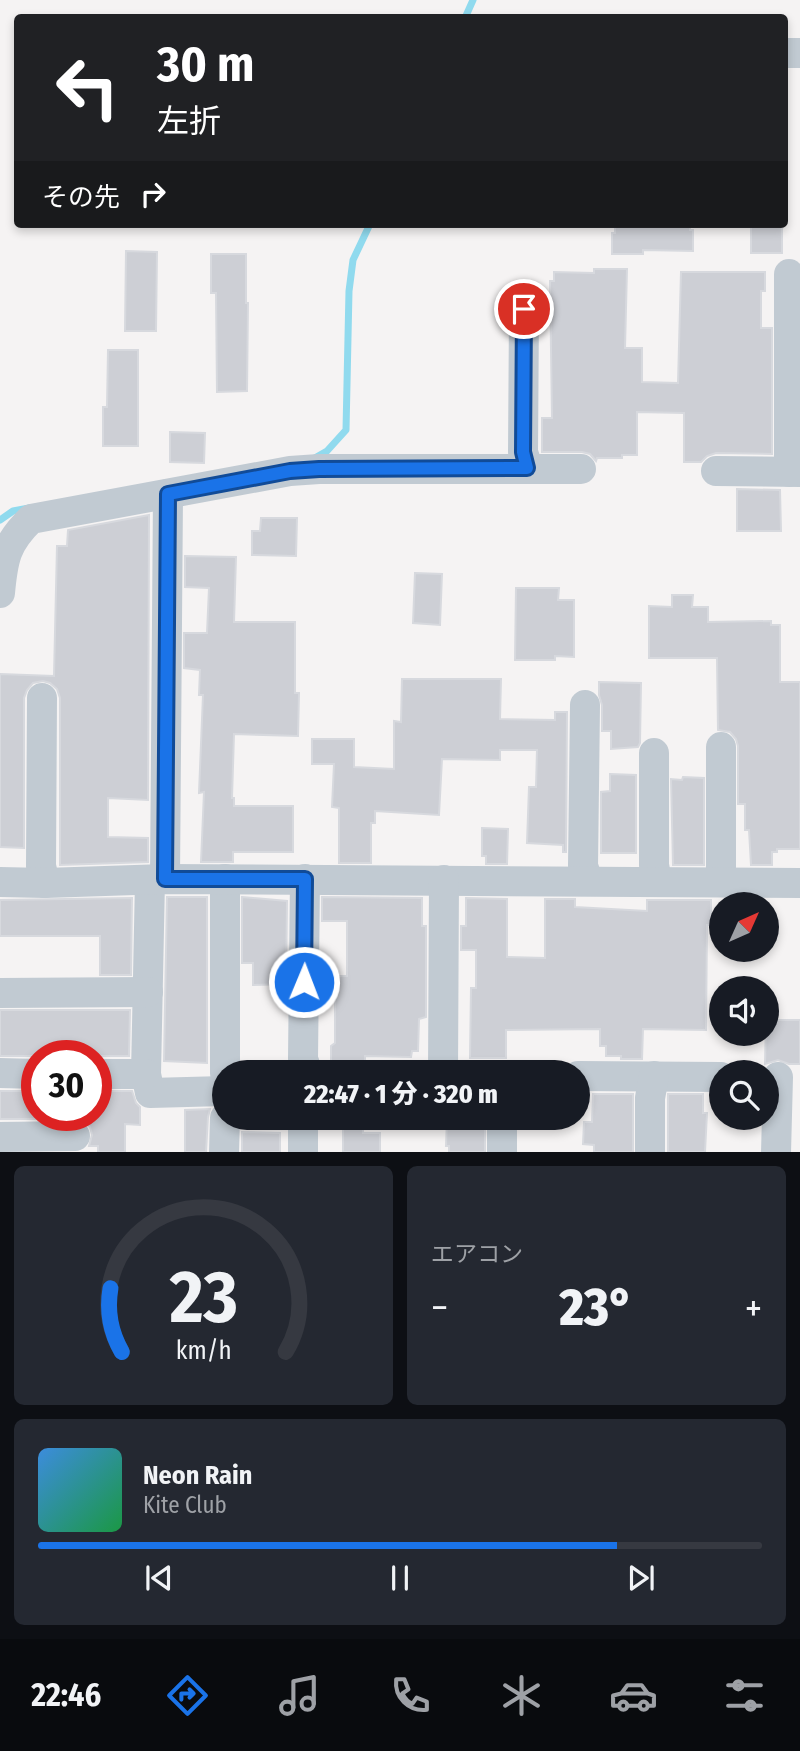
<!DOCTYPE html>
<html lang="ja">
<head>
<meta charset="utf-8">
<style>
	:root { --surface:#171b24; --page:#242831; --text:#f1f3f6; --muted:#9ea1a6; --line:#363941; --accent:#1a73e8 }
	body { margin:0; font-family:"Fira Sans Condensed","Noto Sans JP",sans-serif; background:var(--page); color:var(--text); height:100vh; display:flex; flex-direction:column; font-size:26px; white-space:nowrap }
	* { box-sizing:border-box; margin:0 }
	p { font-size:23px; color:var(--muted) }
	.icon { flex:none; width:38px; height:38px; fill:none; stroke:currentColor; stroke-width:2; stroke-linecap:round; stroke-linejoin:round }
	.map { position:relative; height:1152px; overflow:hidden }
	.panel { display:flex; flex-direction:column; gap:14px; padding:14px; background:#0d0f14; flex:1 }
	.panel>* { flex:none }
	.top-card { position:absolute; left:14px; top:14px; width:774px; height:214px; border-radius:7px; box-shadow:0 4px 10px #0003; background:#202124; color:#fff; overflow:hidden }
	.needle { width:46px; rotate:45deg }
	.tools { position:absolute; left:709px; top:892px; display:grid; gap:14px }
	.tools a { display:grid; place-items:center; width:70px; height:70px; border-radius:50%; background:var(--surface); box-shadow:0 4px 10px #0003; font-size:35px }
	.speed { position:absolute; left:21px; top:1040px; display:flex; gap:14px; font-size:35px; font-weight:700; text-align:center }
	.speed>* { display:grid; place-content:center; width:91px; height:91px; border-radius:50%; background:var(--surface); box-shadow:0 4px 10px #0003; line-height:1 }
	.speed .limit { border:10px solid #d22; background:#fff; color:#111 }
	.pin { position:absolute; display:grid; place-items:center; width:60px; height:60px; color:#fff; margin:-30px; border:4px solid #fff; border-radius:50%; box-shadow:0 2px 7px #0007 }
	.me { position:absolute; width:77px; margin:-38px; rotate:1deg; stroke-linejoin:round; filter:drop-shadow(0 0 5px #0008) }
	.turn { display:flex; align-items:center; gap:24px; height:147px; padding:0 28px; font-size:32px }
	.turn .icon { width:91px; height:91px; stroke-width:2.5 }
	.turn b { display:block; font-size:49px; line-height:60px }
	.then { display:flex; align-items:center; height:66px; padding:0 28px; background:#0003; gap:14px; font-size:26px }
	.big { font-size:52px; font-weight:800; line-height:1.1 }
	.panel .widget { flex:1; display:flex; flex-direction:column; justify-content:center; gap:10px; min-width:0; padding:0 24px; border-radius:10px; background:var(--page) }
	.panel .dial { align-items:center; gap:0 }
	.dial svg { height:182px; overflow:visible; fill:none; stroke:var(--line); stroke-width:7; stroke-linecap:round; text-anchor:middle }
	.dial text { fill:var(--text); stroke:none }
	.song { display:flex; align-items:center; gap:21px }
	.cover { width:84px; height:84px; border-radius:10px; background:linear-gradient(135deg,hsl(210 70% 55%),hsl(140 70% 35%)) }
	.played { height:7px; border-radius:4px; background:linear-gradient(90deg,var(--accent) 80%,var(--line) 80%) }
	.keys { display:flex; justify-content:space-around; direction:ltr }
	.heat { display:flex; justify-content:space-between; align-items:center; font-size:38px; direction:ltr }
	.panel .tiles { flex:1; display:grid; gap:14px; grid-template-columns:1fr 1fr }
	.widget:last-child { grid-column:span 2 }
	.trip { position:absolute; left:212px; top:1060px; width:378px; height:70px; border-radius:35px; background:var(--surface); box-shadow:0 4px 10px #0003; font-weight:800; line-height:70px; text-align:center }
	.menu { display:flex; height:112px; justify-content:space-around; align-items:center; background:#090b0e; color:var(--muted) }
	.menu .icon { width:49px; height:49px }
	.menu .current { color:var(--accent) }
	.menu b { font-size:32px; color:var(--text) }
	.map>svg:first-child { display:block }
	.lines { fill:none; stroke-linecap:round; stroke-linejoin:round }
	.stream { stroke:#90daee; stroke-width:7 }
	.building { fill:#cdcfd5; stroke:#d7d9de; stroke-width:2 }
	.minor { stroke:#c1cad2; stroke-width:30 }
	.route-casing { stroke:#114b97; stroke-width:18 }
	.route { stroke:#1a73e8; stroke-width:12 }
</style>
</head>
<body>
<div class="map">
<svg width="800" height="1153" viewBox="0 0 800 1153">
	<rect width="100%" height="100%" fill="#f5f3f3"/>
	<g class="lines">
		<g class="stream">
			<path d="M465,18L473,0"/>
			<path d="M313,459L327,451L346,430L349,291L353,260L370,224"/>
			<path d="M0,520L13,511L29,508"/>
		</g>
	</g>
	<g class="building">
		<path d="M615,224H690V230H693V251L643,250V254H612V233H615Z"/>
		<rect x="751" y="224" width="31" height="29"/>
		<path d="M126,251L157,252L156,331H125Z"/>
		<path d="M211,254H246V303H248L247,391L217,392L216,293H211Z"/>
		<path d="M594,269H627L625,348H642V382L678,383L681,272H765V291H761V328H772V454L716,453L707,456L701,462H684V413L637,412V455H622V458H597L596,461L590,454L582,452H542V418H552L550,281H554V272L594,273Z"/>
		<path d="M108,350H138V446H103V407H107Z"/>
		<path d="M170,432L205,433L204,463L170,462Z"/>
		<path d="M737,489L780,490L781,531H737Z"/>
		<path d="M149,515L148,800L108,798V837L148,838V862L60,865V698L57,689L50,683L43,681L33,683L27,690L24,698V848L0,847V674L54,676L57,546H67L68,530Z"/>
		<path d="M261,518H297L296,556L252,555V531H260Z"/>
		<path d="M185,556L236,557L234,622H295V693H299L298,736L234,734L232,798H234V806H293V852H233V862H201L204,792L199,793L203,695H199L200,670L184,668V633H207L209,588L185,587Z"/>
		<path d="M415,573L442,574L440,625L413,623Z"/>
		<path d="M516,588H559L558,600H574V657L555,656V660H515Z"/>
		<path d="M672,595H693L692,607H708V622L771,621V625H780V682H800V849H777V852H772V865H751L749,830H745V804H738V746L736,739L730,732L718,730L717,658H649V606L672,607Z"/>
		<path d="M402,679H501L500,719L555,720V712H567L566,852H563V845L527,843L529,787H536L537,750H500V760L442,759L439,815L375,811V823H371V863H339V808L332,807L334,764H312V739H354V767L394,769V721L401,722Z"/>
		<path d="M599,682L641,683L640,743L638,747L611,749V731H602V705L599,695Z"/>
		<path d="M610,774L636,775V853H601V792L610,791Z"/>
		<path d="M683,777L704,778V865H673L671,779L682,780Z"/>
		<path d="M482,828L508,829L507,864H486V856H482Z"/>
		<path d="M167,897H207V1063L164,1061Z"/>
		<path d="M242,897L287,901L286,984L253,985V963H242Z"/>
		<path d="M322,897L422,898V926H426V1017L419,1019L418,1051H412L411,1057L365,1056V1061H331V1046L335,1043V1001H329L330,976H347V921H322Z"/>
		<path d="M132,898L131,975H100V936H0V900Z"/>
		<path d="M466,898L507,899V957L545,958V899H575V907L647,911V900H711V925H707L706,1030L643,1029L642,1059H621V1056H606V1046H600V1029L506,1030V1058H470L471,988H476V950H461V926H466Z"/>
		<path d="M0,1010H130L129,1056H0Z"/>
		<path d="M766,1020H800V1064H789L778,1060L765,1064Z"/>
		<rect x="0" y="1091" width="37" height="28"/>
		<path d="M96,1091H132L136,1103L140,1107V1125L125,1124V1152H98V1146H89L92,1135L90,1127L84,1121V1115H96Z"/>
		<path d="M593,1094H633V1152H594V1145L583,1144L584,1122H592Z"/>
		<path d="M668,1094H703V1113H707L705,1152H668Z"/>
		<path d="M210,1109L208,1117L206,1152H185V1110Z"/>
		<path d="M343,1118H363V1133H380V1152H343Z"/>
		<path d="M447,1118H485V1152H449V1146H446Z"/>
		<path d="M242,1132L280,1133V1152H242Z"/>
	</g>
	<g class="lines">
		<g class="minor">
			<path d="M784,53H800"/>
			<path d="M524,309L523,452L528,468"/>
			<path d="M716,471L800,472"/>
			<path d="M789,472V274"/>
			<path d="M0,593C3,559 6,543 31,519L290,471L319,469H581"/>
			<path d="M42,698L41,866L45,883"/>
			<path d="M585,705L583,866L588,880"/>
			<path d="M721,747V871L725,882"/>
			<path d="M654,753V865L657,881"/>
			<path d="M165,879L168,494"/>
			<path d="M225,879V1073"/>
			<path d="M305,879L303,1059L308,1073"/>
			<path d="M150,880L146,1074L150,1093L224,1091"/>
			<path d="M0,882L45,883L165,879L800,883"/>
			<path d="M0,993L148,992"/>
			<path d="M0,1073L37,1074"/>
			<path d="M443,1073L444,880"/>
			<path d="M96,1074H146"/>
			<path d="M578,1076L721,1077"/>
			<path d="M303,1118V1153"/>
			<path d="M502,1118V1153"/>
			<path d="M0,1137L75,1136"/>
			<path d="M224,1153L225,1118"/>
			<path d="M650,1153V1098L654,1076"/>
			<path d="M776,1153L778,1077"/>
		</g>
	</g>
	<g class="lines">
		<g class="route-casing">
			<path id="route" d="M304,982L305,879H165L168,494L290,471L319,469L527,468L523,452L524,309"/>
		</g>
		<use href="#route" class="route"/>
	</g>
</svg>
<div class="tools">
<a><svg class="needle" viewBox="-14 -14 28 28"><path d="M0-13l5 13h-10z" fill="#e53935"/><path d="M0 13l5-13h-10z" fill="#9ea1a6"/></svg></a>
<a><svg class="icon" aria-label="sound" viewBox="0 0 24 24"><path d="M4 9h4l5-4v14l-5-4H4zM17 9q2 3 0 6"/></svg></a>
<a><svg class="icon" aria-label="search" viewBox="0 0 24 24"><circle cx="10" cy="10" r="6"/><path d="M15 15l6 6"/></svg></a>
</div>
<div class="speed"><div class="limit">30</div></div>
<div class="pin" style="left:524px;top:309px;background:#d93025"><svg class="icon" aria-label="arrive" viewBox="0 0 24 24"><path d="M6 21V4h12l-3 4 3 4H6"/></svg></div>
<svg class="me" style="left:304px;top:982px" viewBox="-20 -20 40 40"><circle r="17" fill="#1a73e8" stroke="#fff" stroke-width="3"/><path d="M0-11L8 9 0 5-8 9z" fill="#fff"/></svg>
<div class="trip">22:47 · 1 分 · 320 m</div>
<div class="top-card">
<div class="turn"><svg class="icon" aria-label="left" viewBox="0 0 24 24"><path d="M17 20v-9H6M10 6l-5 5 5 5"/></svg><div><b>30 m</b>左折</div></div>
<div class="then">その先<svg class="icon" aria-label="right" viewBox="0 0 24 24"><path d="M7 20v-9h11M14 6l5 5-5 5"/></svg></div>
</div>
</div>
<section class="panel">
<div class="tiles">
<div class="widget dial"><svg viewBox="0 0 100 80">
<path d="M14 69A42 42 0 1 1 86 69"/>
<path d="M14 69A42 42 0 0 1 9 41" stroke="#1a73e8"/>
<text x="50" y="56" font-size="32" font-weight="700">23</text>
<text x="50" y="72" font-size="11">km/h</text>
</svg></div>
<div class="widget"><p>エアコン</p>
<div class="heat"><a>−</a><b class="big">23°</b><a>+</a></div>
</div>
<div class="widget">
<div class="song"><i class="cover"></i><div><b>Neon Rain</b><p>Kite Club</p></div></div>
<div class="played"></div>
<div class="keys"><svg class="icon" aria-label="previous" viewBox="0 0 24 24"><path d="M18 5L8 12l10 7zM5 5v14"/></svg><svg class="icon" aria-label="pause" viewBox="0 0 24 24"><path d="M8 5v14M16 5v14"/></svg><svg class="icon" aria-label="next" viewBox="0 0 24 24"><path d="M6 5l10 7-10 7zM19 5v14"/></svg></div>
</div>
</div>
</section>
<nav class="menu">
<b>22:46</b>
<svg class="icon current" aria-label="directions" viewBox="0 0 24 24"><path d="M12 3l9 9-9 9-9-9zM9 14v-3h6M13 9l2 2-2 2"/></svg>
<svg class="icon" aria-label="music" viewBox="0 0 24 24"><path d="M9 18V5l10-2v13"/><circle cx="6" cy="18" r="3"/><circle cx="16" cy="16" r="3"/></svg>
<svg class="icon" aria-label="phone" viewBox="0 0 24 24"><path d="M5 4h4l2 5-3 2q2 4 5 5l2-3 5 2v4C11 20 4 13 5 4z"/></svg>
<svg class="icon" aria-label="climate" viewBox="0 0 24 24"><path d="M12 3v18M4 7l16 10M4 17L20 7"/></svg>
<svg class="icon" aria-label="car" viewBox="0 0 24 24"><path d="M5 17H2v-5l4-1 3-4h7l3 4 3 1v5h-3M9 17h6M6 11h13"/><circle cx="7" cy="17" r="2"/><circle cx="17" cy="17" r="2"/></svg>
<svg class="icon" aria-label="filters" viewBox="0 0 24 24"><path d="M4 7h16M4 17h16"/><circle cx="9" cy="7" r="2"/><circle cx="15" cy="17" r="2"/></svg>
</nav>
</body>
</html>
